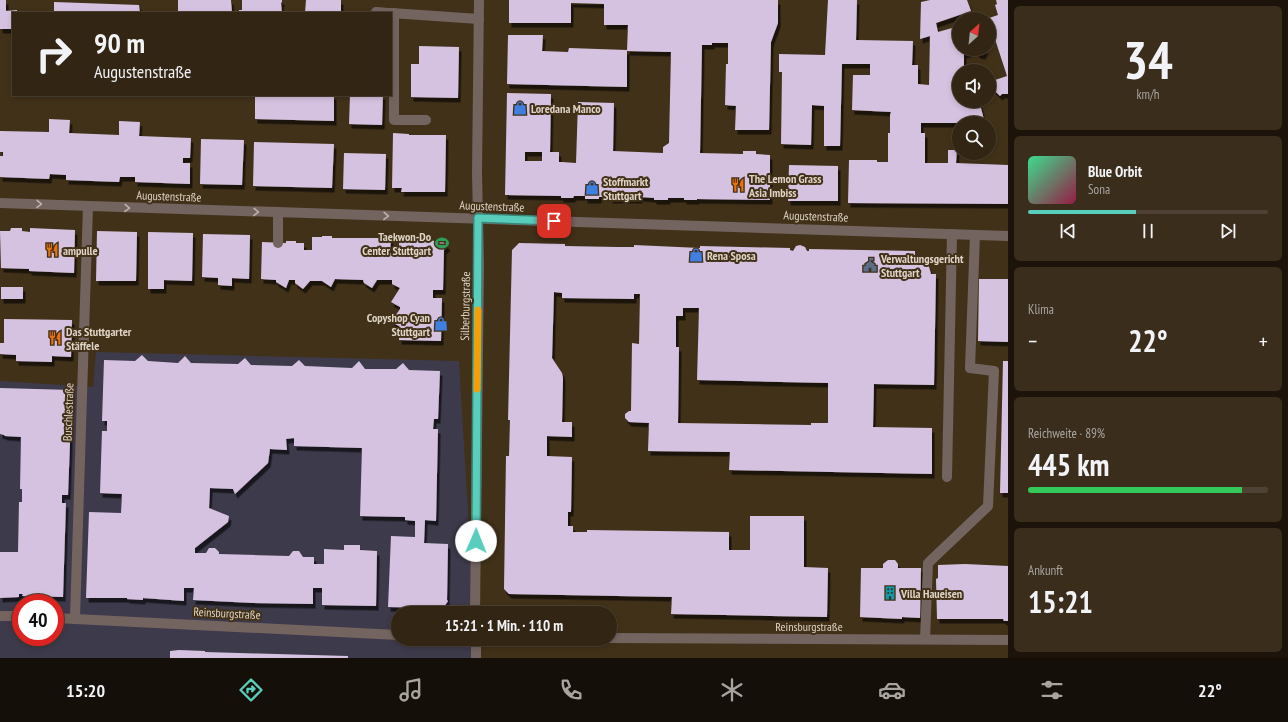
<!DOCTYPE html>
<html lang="de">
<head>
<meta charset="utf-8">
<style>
	:root { --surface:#322513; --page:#3a2d1c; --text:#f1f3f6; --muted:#a8a5a0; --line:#4d4233; --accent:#5acebc }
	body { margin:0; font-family:"PT Sans Narrow",sans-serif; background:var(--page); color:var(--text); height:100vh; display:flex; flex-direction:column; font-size:15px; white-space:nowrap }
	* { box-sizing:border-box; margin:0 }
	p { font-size:13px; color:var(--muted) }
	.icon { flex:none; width:22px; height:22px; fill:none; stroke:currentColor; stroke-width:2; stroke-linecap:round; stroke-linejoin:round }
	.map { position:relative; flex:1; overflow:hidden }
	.details { display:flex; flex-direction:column; gap:6px; padding:6px; background:#1c140a; width:280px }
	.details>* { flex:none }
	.banner { position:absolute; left:12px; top:12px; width:380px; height:84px; border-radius:0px; box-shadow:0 2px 6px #0003,0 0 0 1px var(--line); background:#322513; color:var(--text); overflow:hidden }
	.needle { width:26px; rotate:27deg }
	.controls { position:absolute; left:952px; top:12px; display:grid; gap:8px }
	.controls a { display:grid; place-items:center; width:44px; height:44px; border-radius:50%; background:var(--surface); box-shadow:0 2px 6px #0003,0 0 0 1px var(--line); font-size:20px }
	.speed { position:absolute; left:12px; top:594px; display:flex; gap:8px; font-size:20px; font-weight:700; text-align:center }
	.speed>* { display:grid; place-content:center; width:52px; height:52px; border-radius:50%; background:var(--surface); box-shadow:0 2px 6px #0003,0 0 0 1px var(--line); line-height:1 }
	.speed .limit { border:6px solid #d22; background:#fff; color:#111 }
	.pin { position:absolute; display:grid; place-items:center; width:34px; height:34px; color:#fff; margin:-17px; border-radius:8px; box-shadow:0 2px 6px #0006 }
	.me { position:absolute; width:44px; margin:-22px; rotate:1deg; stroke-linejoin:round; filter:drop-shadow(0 0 3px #0008) }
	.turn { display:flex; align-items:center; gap:14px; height:84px; padding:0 16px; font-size:18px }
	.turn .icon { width:52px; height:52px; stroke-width:2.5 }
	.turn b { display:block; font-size:28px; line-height:34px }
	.big { font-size:30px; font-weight:600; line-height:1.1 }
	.details .card { flex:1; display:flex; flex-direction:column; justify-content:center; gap:6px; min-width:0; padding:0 14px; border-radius:6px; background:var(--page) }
	.details .dial { align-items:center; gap:0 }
	.dial b { font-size:52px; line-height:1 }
	.song { display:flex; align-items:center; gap:12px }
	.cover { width:48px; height:48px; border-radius:6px; background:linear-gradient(135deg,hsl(150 70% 55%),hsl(340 70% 35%)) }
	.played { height:4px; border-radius:2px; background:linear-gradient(90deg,var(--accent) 45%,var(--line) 45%) }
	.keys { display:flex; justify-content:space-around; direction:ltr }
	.heat { display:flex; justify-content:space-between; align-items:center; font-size:22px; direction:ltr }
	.charge { height:6px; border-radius:3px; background:linear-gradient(90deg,#34c759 89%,var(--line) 0) }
	.trip { position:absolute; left:391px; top:606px; width:226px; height:40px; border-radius:20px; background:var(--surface); box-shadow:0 2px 6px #0003,0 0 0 1px var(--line); font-weight:600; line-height:40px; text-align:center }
	.menu { display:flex; height:64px; justify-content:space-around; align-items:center; background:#140f08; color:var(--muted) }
	.menu .icon { width:28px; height:28px }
	.menu .selected { color:var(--accent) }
	.menu b { font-size:18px; color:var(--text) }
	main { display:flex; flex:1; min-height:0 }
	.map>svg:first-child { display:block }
	.commercial { fill:#3d3a4b; fill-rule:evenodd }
	.building { fill:#d5c2e0; fill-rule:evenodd; filter:url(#shadow) }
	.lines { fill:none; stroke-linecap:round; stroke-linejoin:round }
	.service { stroke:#736460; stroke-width:10 }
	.minor { stroke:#736460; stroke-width:10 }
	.tertiary { stroke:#736460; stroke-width:10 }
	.oneway { stroke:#bfb2a7 }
	.route-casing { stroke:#3a867a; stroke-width:10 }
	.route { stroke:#5acebc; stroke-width:7 }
	.slow { stroke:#f59e0b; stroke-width:7 }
	.labels { text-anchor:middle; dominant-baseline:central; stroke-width:4; stroke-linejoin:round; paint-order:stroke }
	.poi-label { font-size:12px; font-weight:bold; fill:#dfd4c6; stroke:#423119; text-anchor:start }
	.street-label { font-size:12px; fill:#dfd4c6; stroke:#423119 }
</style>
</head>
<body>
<main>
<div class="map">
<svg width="1008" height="658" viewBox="0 0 1008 658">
	<defs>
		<filter id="shadow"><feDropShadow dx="2.5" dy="4.5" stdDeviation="0" flood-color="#0009"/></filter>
	</defs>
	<rect width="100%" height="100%" fill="#423119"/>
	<path class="commercial" d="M96,352L459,361L474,613H398V639H476V658H0V381L93,387ZM21,603H55V637H21Z"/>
	<g class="building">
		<path d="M0,0H6V11L17,10V13H13V29H0Z"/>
		<path d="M178,0H231L232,13H178Z"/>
		<path d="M242,0H282V2L281,3L282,13H239V10H242Z"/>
		<path d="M306,0H341V13H305Z"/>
		<path d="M509,0H778V23L771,42L769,130H735L736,106L725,105L726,64H728V43H712V45H702L700,153L743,154V151H756V154L770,155V200L697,199V200H684V198H668V200H654V198L640,197V199H610V197H599V199H585V196H574L573,198H561V196L505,195L507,93L551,94L550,152H559V162H562L576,163L578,102L614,103L613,151L663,153V147L669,143L671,52L627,51L628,25H604V4L571,3V23H509ZM525,152H542V161H525Z"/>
		<path d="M828,0H857L856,40L913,41L912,65H918V84L929,85L930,36L920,39L921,2L930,0H967L971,11L936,23L938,32L959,26V49H986L983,55L978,54L975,51L964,54V71H959V101H979L985,123H921V133H925V163H948V150H957L956,163L1008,165V204L848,203L849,160H877V162H888V133H890V115L891,112L852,110L853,75H870V64H842L840,146H824V106L812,105L811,145L781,144L782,72H779V54L825,55Z"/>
		<path d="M996,0H1008V94H1002L1000,96L989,85V82L1007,76L994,36L989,37V18L998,15L995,5L997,4Z"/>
		<path d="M54,2L139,5L140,13H54Z"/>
		<path d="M508,35H543L542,51L568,52L569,48L627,50V87L507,84Z"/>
		<path d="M419,46L459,47L458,98L411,97V64H419Z"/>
		<path d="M255,95H289V97H301V95H334V121L255,119Z"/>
		<path d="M350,95H383L382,125L349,124Z"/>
		<path d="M49,119L70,120L69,133L119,135V121L140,122L139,136L191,138L190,158H183V163H190V184L135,182V177H120L119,182L66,180V175L50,174L49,179L0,177V156H3V152H0V131L49,132Z"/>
		<path d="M393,133L409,134V135H446L445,192H401L402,188H392Z"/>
		<path d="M201,139L244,140L242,185L200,184Z"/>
		<path d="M254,142L334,144L332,188L253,186Z"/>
		<path d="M344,153L386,154L385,190L343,189Z"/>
		<path d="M789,165L838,166V201H788Z"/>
		<path d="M11,228H22V231L30,232V228L75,230L74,273L29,271V269L1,268L0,231H10Z"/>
		<path d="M97,231L137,232L136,281H96Z"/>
		<path d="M148,232L193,233L192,281L164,280V289H148Z"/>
		<path d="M203,234L250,235L249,279L232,278V286L218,285V278L202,277Z"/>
		<path d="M322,236H332V238H381V239H391L390,253H399V240L424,239V240L436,241L439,238L448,246L444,250L443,290H433V298H442L441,341L399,340V326L391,322L400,309V307L391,302L400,288L392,284V280H377L372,288L364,283L363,280L335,279L331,287L322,281H310L303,289L295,283V280H289L286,288L276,282V280L261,279L262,242L286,243V241H296V243H304V250H312V237H322Z"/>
		<path d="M519,243L565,244V246L617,247H634V245L700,248V246L790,248V250L793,251L796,246L800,245L805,247L807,251H809V249L915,251V257L921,258L926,262L929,267L931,274H936L934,385L874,384L873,427L932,428V474L729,470L730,452L648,451L649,423L629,422L625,418V414L629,411H631L632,343L639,344L640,294H634V299L562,298V293L554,292L552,358L562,373L563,378L562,422H572V437L547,436V456L572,457L571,512H568V526H573V532H587V530L729,532V550H750V516H804V567L828,568L827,617L671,614L672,597L509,594L504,589L506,456H509L510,420H508L512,250ZM683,308H699L697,380L828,383V423H811V425L678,423L679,347H676V316H683Z"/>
		<path d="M979,279H1008V342L978,341Z"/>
		<rect x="1" y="287" width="22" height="12"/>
		<path d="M4,319L72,320L71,357L52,356V362L16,361V355L0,354V343H4Z"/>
		<path d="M142,355L148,361L178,363L185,356L191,363L238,364L245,358L251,365L292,366L299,360L305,366L352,368L359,361L365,369H396L403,363L409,370L440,371L438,419H434L433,429H438L436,521L425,520L424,543L448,544L447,600L448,601L442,610L440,608L388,607L391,536L415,537V521L405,520V517L360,516L362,448L294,446V438L286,439L287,450L270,449L268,463L235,494L233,489L210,488L209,508L229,516L228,522L195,548V553H206L209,548H215L219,552V554L289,556L293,551H299L303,557H314V564H324V549L344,550V545H360V550L377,551L376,606L322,605V588H313V604L253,603L193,600L194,588H184V601L143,598V600L127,599V598H86L89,512L121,513L122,494L100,493L102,431H107V421H102L104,360L135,361Z"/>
		<path d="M1003,361H1008V493H1000Z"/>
		<path d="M0,388L72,390L68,495H62V503H66L63,597L22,596L23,594H19V597L0,598V552H18L19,502H22V489H20L21,437L5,436L4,435L0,434Z"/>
		<path d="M888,560H895L898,564V568H921L920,618L902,617V619L860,617L861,568H883V564Z"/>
		<path d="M965,564L1008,566V621H1004L1003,619H937L936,579L938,578V565Z"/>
		<path d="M179,650L205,651V652L348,656V658H170V651Z"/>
	</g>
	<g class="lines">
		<g class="service">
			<path d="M376,12L388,13"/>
			<path d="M391,13L479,19"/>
			<path d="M394,13V120H426"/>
			<path d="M278,212V243"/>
			<path d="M947,477L952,234"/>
			<path d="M925,639L928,563L988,506L994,371L970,368L975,235"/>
		</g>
		<g class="minor">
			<path d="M0,203L1008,236"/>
			<path d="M75,618L88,206"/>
		</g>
		<g class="tertiary">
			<path d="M475,613L479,263L477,173L479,0"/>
			<path d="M0,616H21"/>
			<path d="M55,618L398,635"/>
			<path d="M610,638L1008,640"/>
			<path d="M476,639V658"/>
		</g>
	</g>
	<defs><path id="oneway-chevron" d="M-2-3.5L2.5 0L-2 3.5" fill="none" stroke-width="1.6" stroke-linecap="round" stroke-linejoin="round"/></defs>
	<g class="oneway">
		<use href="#oneway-chevron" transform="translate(39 204) rotate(2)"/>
		<use href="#oneway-chevron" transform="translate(127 208) rotate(2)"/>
		<use href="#oneway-chevron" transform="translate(256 212) rotate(2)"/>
		<use href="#oneway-chevron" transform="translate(386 216) rotate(2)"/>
	</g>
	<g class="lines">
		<g class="route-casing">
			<path id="route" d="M476,541L478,218L554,221"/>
		</g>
		<use href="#route" class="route"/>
		<path class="slow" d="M477,389L478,310"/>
	</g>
	<defs>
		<g id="shop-bare" transform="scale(1.08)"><path d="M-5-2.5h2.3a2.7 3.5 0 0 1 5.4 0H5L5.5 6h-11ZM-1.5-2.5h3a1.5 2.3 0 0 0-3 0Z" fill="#3f7fe0" stroke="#423119" stroke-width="2.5" paint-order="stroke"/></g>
		<g id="restaurant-bare" transform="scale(1.08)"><path d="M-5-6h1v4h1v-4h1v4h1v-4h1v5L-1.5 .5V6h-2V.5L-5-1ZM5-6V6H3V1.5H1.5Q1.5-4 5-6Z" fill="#e8710a" stroke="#423119" stroke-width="2.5" paint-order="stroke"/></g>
		<g id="stadium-bare" transform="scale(1.08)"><path d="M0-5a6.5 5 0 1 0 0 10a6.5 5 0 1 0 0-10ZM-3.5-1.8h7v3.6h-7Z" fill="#2e9e5b" stroke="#423119" stroke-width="2.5" paint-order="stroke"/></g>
		<g id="civic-bare" transform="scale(1.08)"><path d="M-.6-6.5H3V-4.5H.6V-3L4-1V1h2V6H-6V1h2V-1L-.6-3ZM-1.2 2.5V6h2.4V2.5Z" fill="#5c6f8a" stroke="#423119" stroke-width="2.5" paint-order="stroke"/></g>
		<g id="building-bare" transform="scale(1.08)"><path d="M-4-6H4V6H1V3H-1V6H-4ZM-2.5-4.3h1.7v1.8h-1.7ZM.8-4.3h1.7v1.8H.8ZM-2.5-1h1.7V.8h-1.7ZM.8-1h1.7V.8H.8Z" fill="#0f9aa8" stroke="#423119" stroke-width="2.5" paint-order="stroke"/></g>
	</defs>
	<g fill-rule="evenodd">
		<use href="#shop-bare" x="520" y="108"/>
		<use href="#restaurant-bare" x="738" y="185"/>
		<use href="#shop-bare" x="592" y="188"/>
		<use href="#stadium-bare" x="442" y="243"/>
		<use href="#restaurant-bare" x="52" y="250"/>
		<use href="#shop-bare" x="696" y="255"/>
		<use href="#civic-bare" x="870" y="265"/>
		<use href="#shop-bare" x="441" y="324"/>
		<use href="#restaurant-bare" x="55" y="338"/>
		<use href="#building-bare" x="890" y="593"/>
	</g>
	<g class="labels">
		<g class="poi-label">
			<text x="531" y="108">Loredana Manco</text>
			<text x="749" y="178">The Lemon Grass<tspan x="749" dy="14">Asia Imbiss</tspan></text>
			<text x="603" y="181">Stoffmarkt<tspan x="603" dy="14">Stuttgart</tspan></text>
			<text x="431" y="236" text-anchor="end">Taekwon-Do<tspan x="431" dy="14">Center Stuttgart</tspan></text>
			<text x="63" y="250">ampulle</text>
			<text x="707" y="255">Rena Sposa</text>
			<text x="881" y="258">Verwaltungsgericht<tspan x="881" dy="14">Stuttgart</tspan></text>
			<text x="430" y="317" text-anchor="end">Copyshop Cyan<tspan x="430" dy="14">Stuttgart</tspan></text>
			<text x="66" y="331">Das Stuttgarter<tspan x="66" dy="14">Stäffele</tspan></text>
			<text x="901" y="593">Villa Haueisen</text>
		</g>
		<g class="street-label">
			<text transform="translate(169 196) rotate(2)">Augustenstraße</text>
			<text transform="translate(492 206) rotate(2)">Augustenstraße</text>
			<text transform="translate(816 216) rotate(2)">Augustenstraße</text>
			<text transform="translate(465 306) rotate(-89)">Silberburgstraße</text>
			<text transform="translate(68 412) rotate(-88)">Buschlestraße</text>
			<text transform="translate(227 613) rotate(3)">Reinsburgstraße</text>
			<text x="809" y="626">Reinsburgstraße</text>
		</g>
	</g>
</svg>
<div class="controls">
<a><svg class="needle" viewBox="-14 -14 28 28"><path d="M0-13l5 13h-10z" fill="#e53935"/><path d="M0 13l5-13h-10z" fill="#a8a5a0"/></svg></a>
<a><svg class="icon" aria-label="sound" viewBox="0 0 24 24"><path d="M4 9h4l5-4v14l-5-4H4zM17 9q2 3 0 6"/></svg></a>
<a><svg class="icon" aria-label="search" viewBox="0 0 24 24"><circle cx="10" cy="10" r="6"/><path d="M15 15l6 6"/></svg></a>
</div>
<div class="speed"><div class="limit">40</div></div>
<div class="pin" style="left:554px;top:221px;background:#d93025"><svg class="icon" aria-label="arrive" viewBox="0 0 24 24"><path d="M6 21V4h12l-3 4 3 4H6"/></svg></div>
<svg class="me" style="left:476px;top:541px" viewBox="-20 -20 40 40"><circle r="19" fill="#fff"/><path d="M0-13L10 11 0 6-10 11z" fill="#5acebc"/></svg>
<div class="trip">15:21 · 1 Min. · 110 m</div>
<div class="banner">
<div class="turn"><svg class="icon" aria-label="right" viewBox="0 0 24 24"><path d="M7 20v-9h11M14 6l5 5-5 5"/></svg><div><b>90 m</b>Augustenstraße</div></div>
</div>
</div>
<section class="details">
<div class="card dial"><b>34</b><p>km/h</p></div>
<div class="card">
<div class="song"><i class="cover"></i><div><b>Blue Orbit</b><p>Sona</p></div></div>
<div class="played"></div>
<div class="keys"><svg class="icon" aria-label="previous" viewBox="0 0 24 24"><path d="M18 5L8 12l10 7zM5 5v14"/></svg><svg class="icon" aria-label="pause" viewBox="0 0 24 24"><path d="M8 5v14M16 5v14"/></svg><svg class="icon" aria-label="next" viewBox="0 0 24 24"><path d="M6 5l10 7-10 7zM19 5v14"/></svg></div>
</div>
<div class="card"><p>Klima</p>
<div class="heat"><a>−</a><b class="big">22°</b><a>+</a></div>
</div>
<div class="card"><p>Reichweite · 89%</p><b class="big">445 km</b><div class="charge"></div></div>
<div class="card"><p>Ankunft</p><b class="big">15:21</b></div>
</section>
</main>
<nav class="menu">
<b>15:20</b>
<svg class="icon selected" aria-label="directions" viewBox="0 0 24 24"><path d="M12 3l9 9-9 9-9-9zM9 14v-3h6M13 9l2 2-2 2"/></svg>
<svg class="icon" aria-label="music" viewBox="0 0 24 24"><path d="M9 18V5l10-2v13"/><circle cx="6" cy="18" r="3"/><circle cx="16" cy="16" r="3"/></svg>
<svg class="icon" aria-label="phone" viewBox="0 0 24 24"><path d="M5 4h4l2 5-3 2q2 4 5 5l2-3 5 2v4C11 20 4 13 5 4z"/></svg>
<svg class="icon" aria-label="climate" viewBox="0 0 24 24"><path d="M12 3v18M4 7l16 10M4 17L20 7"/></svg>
<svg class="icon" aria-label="car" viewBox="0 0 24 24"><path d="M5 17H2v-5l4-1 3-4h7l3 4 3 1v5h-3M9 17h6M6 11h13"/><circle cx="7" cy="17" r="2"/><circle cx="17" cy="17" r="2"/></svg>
<svg class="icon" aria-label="filters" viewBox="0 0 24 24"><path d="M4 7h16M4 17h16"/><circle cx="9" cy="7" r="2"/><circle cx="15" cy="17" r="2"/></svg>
<b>22°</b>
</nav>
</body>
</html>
